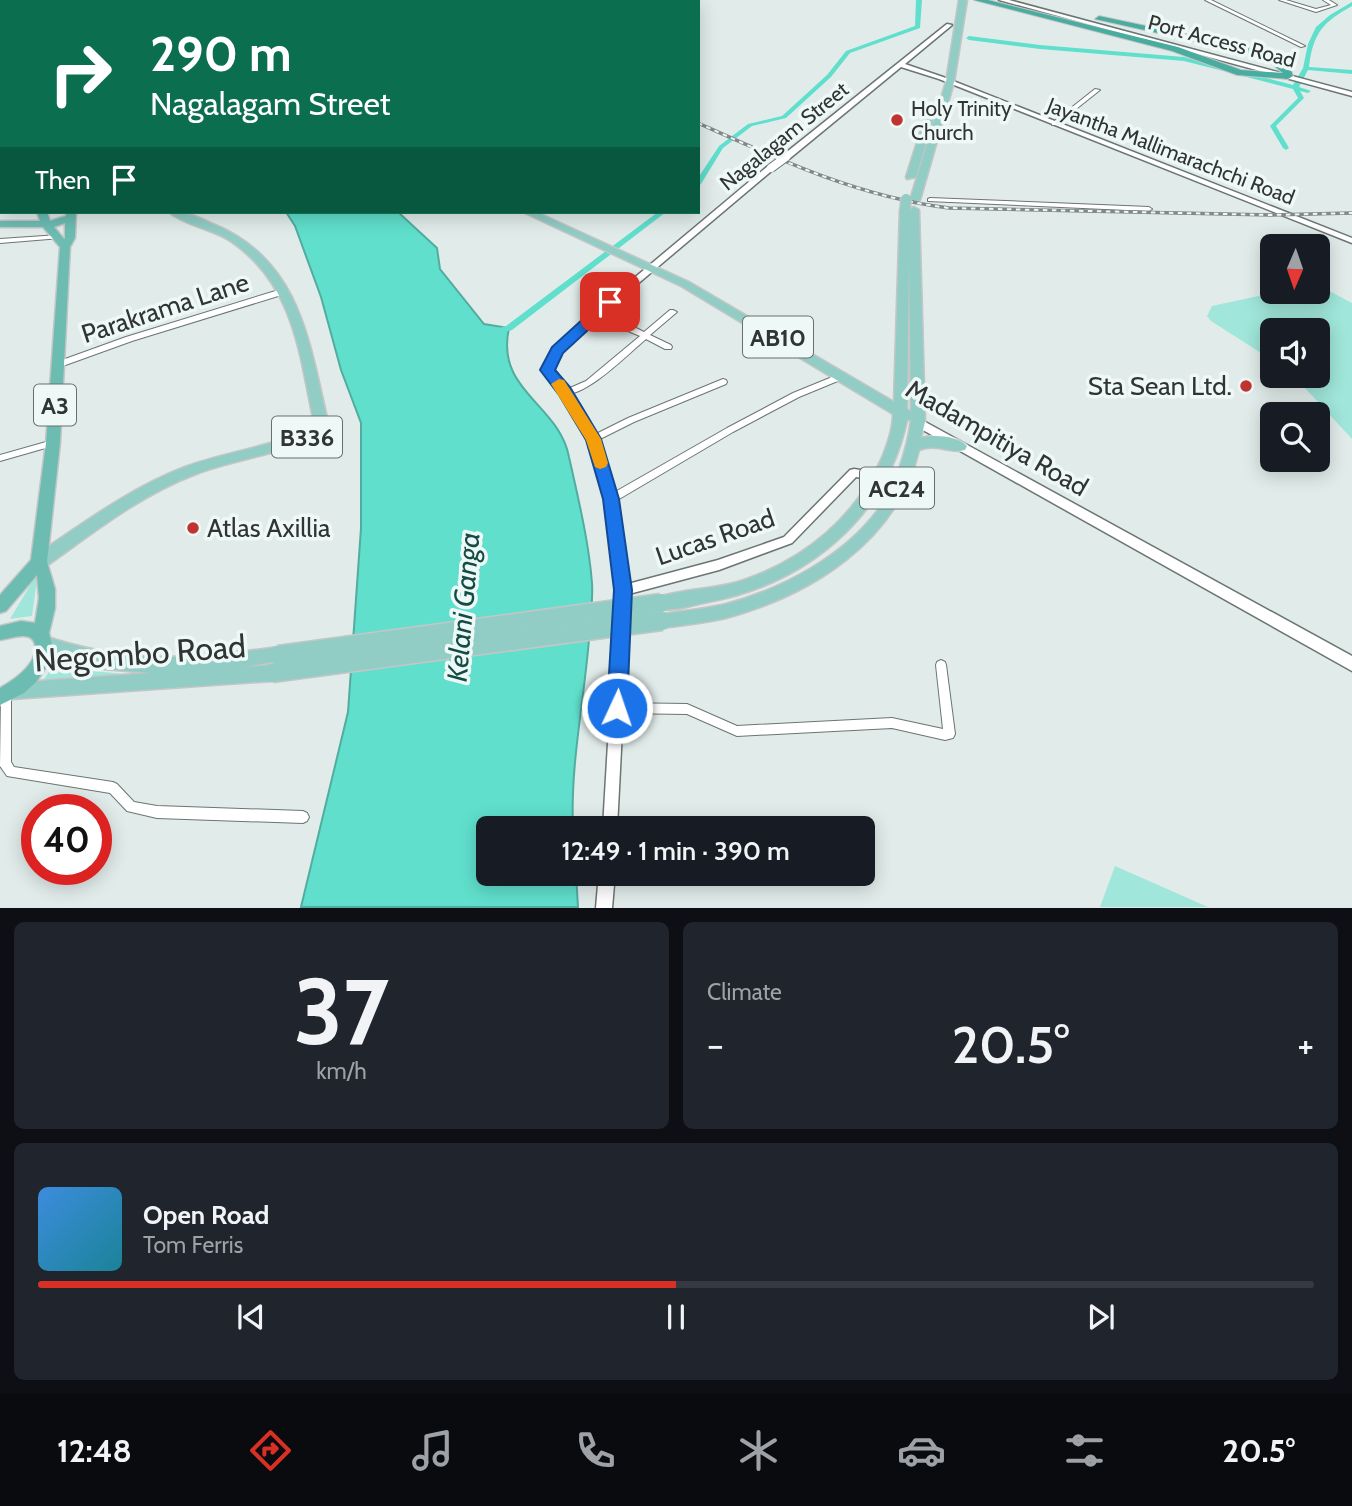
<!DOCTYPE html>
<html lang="en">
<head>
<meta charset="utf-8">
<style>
	:root { --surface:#171b24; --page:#20242c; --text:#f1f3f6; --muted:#9ea1a6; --line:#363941; --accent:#d93025 }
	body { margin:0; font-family:Cabin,sans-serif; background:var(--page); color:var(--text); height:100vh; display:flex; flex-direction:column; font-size:26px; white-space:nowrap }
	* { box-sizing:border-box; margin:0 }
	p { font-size:23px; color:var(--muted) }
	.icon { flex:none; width:38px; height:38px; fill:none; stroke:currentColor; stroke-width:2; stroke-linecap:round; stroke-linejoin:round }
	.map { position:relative; height:908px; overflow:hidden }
	.side { display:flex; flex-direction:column; gap:14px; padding:14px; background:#0d0f14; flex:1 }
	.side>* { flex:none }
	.banner { position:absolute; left:0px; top:0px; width:700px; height:214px; box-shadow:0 4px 18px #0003; background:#0b6e4f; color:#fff; overflow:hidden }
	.needle { width:46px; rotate:182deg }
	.controls { position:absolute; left:1260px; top:234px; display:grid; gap:14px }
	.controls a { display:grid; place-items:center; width:70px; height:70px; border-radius:10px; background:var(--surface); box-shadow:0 4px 18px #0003; font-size:35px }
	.speed { position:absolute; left:21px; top:794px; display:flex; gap:14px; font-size:35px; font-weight:700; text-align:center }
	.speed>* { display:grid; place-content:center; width:91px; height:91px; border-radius:50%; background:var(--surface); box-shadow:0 4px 18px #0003; line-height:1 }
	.speed .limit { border:10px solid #d22; background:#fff; color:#111 }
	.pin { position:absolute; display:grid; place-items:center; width:60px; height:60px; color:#fff; margin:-30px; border-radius:14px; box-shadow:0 4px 10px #0006 }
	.me { position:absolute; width:77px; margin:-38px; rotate:3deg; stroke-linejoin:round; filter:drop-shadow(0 0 5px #0008) }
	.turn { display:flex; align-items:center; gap:24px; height:147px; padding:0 35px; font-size:32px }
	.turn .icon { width:91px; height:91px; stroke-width:2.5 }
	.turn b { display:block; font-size:49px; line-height:60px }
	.then { display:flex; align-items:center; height:66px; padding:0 35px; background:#0003; gap:14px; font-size:26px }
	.big { font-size:52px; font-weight:600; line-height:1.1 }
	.side .widget { flex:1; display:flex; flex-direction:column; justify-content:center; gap:10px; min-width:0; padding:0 24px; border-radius:10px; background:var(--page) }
	.side .dial { align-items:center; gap:0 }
	.dial b { font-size:91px; line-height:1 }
	.song { display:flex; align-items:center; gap:21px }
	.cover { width:84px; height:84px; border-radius:10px; background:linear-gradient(135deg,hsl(210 70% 55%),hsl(190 70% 35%)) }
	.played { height:7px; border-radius:4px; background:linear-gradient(90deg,var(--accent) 50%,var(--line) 50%) }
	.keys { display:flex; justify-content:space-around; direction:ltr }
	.heat { display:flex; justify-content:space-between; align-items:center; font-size:38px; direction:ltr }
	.side .tiles { flex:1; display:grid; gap:14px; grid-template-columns:1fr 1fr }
	.widget:last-child { grid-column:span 2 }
	.trip { position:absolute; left:476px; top:816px; width:399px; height:70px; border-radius:10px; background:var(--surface); box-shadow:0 4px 18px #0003; font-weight:600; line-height:70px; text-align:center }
	.tab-bar { display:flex; height:112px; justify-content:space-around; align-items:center; background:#090b0e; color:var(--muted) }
	.tab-bar .icon { width:49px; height:49px }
	.tab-bar .selected { color:var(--accent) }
	.tab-bar b { font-size:32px; color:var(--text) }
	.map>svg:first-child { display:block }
	.green { fill:#a0e6da }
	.water { fill:#60dfcd; stroke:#52ac9f; stroke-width:2 }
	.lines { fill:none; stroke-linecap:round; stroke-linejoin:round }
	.canal { fill:#60dfcd; fill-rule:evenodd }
	.minor-casing { stroke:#6b7573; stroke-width:2 }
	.tertiary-casing { stroke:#6b7573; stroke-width:3 }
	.secondary-casing { stroke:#6b7573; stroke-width:3 }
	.primary-casing { stroke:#c5c6c6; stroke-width:3 }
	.trunk-casing { stroke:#c5c6c6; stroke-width:3 }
	.motorway-casing { stroke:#c5c6c6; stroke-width:2 }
	.minor { fill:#fff; fill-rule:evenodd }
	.tertiary { fill:#fff; fill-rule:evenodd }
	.secondary { fill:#fff; fill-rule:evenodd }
	.primary { fill:#91cdc5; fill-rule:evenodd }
	.trunk { fill:#6cbcb2; fill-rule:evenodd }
	.motorway { fill:#48ac9e; fill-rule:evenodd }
	.rail-casing { stroke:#818887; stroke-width:3.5 }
	.rail { stroke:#eef9f7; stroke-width:2; stroke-dasharray:4.5; stroke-linecap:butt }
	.tertiary-bridge-casing { stroke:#6b7573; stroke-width:10; stroke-linecap:butt }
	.primary-bridge-far1-casing { stroke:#c5c6c6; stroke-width:12; stroke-linecap:butt }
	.primary-bridge-casing { stroke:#c5c6c6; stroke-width:21; stroke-linecap:butt }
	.tertiary-bridge { stroke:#fff; stroke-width:8 }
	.primary-bridge-far1 { stroke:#91cdc5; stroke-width:10 }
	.primary-bridge { stroke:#91cdc5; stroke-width:18 }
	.route { fill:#1a73e8; stroke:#114b97; stroke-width:2 }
	.slow { fill:#f59e0b }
	.poi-dot { fill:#c1332f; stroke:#eef9f7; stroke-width:2.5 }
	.labels { text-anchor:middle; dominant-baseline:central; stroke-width:7; stroke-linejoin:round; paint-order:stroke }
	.far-street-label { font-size:21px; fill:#303433; stroke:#eef9f7 }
	.far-poi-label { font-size:21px; fill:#303433; stroke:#eef9f7; text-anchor:start }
	.shield { fill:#eef9f7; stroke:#696f6e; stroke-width:2 }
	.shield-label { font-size:24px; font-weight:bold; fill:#303433 }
	.street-label { font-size:26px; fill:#303433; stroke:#eef9f7 }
	.poi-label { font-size:26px; fill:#303433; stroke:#eef9f7; text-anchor:end }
	.water-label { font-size:28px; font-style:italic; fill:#144c44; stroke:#eef9f7 }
	.near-street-label { font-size:32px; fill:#303433; stroke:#eef9f7 }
</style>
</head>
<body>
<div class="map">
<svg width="1352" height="908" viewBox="0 0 1352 908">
	<rect width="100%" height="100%" fill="#e1ecea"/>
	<g class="green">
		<path d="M1318,285L1352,303V439L1294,376H1318V331H1272V360L1211,321L1207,316L1212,306L1276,292H1318Z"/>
		<path d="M38,572L32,616L10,619Z"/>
		<path d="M57,660L93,671L135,675L42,682Z"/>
		<path d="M1115,866L1208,907H1100Z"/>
	</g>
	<path class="water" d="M286,212H398L437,248L440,269L484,324L509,328C495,391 559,404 569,457C578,497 589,543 592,583C593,597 591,612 590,626C586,693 570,760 573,828H488V873H576L578,907H301L348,712L361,528V423L341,370L321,297L295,226Z"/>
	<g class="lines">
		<g class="canal">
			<path d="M916,0H922L920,28L850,53L831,77L786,118L752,126L723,148L701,184L698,186V178L719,146L748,124L782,116L827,75L846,51L915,26Z"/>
			<path d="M1352,2V6C1323,22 1313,33 1309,67L1352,70V74L1308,70L1299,87L1311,91L1308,93L1300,91L1304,98L1276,126L1289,148L1286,150L1283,148L1270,126L1298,98L1293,89L1184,61L1040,49L969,40L966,38L969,36L1040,45L1184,57L1293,85L1303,68L1308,44L1316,27L1330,15Z"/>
			<path d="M658,212H666L512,330L499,334L496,333L495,331L496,329L506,326Z"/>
		</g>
		<g class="minor-casing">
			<g id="minor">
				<path d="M100,0H105L104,2H99Z"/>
				<path d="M249,0H254L253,2H248Z"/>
				<path d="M1205,0H1211L1305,46L1301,47Z"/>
				<path d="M1279,0H1286L1316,9L1331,5L1323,0H1329L1337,5L1316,12Z"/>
				<path d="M1095,89L1100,90L1056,125H1052V123Z"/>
				<path d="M930,198L1149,207L1152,209L1149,211L928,201V199Z"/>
				<path d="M59,235L62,237L61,238L0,243V239Z"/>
				<path d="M282,289H285L289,291L288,293L132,341L60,367H54L53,365L54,363L126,337Z"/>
				<path d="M670,310H673L677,312L650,335L671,345L672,347L671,349H665L646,339C626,356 588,395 563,395L562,393L563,391L586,381L640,336L628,331L590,319L589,317L590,315H596L634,327L644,332Z"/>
				<path d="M842,373L846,376L845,378L799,397L733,432L614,502H608L606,499L608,496L727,428L793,393Z"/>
				<path d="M723,379L726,380L727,382L726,384L634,422L596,441L593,442L589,439L590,437L628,418Z"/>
				<path d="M53,440L56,441L57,443L56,445L0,461V455Z"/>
				<path d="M941,660L945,662L946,665L955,734L953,738L945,740L892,728L737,736L687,714L617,713L613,712L611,708L613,704L617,703L687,704L737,726L892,718L943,729L936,665L937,662Z"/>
				<path d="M6,690L10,691L11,695V762L14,767L113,782L117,784L134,802L157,806L303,811L307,813L309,817L307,821L303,823L157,818L127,811L110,793L7,776L0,766L1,695L2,691Z"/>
			</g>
		</g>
		<g class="tertiary-casing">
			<g id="tertiary">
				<path d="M947,24L952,25L905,64L943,77L1352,238V243L939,79L901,67L789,159H783V155Z"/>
				<path d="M768,166L775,168L596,319L561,353L553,368C568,387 590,418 599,441C616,487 622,535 628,584L718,560L784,537L850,470L854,469L880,473L884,474L885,477L884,480L880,481L856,477L792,543L719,570L629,594L617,828H603L617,590L610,530L605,499L588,439L561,393L543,368L554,349L590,315Z"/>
				<path d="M599,873H615L612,908H596Z"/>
			</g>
		</g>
		<g class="secondary-casing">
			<g id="secondary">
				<path d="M999,0H1009L1352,92V96Z"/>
				<path d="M918,418L1352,656V671L914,425L912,422Z"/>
			</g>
		</g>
		<g class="primary-casing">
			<g id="primary">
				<path d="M959,0H967L954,82L920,200L915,203L910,200L946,82Z"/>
				<rect x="0" y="49" width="2" height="4"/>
				<path d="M926,114L934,116L916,177L907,179L906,177Z"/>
				<path d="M905,207L909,209L914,207L919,210L925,422L921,438C934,434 958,436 967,446L965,450C948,454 939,443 919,450C898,541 811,595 726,618C705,623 683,625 662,628L656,626L654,621L656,616L662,614C683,611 705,609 726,604C782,589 843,557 878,510C896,485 907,450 911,420H907C886,519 805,584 708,602C693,605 670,613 655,608L653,603L655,598C684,588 716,590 744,580C805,559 854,518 881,460C887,446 893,429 893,414L681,286L523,212H536L689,282L894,402L900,210ZM909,260L911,412L907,409Z"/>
				<path d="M169,212C185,211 200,218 215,225C299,260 309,340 327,418L324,432C283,455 238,458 196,474C140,495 93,533 45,567L39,568L33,567L31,562L33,557C82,524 130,488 185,467C227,451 272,448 312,426L313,418C299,350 293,285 232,242C213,229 186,226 169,212Z"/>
				<path d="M44,636C131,665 189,659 278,647L284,650L286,655L284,660L244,667L272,665L278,667L281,673L278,679L272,681L12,699L6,697L3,691L6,685L12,683L151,673L104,669L44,652L38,649L36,644L38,639Z"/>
			</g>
		</g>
		<g class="trunk-casing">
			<g id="trunk">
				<path d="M514,0H524L512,2Z"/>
				<path d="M0,167H2V174L0,173Z"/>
				<path d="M0,187H2L0,194Z"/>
				<path d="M37,212H47L50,221L66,216V212H76L75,238L70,247L60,443L47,562L55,589V608L49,633L53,649L46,667L37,681L24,693L0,705V688C14,680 38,664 35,645C34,639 30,636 23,636C16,636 7,639 0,640V626L21,621L35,623L39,598L37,575L6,611L0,613V595L31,560L46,443L60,247L43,227H0V221H40ZM65,223V238L64,239L54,227Z"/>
			</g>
		</g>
		<g class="motorway-casing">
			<g id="motorway">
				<path d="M476,0H487L474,2Z"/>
				<path d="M492,0H505L490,2Z"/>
				<path d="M974,0H988L1178,47L1241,70L1283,73L1267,60L1252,54L1095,19L1099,16L1255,49C1268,53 1291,63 1293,76L1288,79L1237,75L1172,51Z"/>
				<path d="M0,178H2L0,185Z"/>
			</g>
		</g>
		<use href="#minor" class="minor"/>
		<use href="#tertiary" class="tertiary"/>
		<use href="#secondary" class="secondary"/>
		<use href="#primary" class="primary"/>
		<use href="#trunk" class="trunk"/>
		<use href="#motorway" class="motorway"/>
		<g class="rail-casing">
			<g id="rail">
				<path d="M420,0L424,2"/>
				<path d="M698,123C780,160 859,197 949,208L1271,215L1352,213"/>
			</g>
		</g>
		<use href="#rail" class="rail"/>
		<g class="tertiary-bridge-casing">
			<path id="tertiary-bridge" d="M771,168L786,157"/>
		</g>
		<g class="primary-bridge-far1-casing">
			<path id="primary-bridge-far1" d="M905,210L906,199"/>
		</g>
		<g class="primary-bridge-casing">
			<g id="primary-bridge">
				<path d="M278,655L661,603"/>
				<path d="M272,673L662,621"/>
			</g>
		</g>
		<use href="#tertiary-bridge" class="tertiary-bridge"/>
		<use href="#primary-bridge-far1" class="primary-bridge-far1"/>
		<use href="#primary-bridge" class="primary-bridge"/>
	</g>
	<path class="route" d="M610,298L617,302L615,305L563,353L555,370L570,387L601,439L619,499L632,590L627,708L624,715L617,718L610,715L607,708L614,590L603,499L586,440L559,395L540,370L552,347L605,299Z"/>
	<path class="slow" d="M559,379L564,380L601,439L608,463L606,467L600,469L595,467L586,440L551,384Z"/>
	<g class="poi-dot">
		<circle cx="897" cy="120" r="7"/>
		<circle cx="1246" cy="386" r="7"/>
		<circle cx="193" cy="528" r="7"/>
	</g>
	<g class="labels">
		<g class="far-street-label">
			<text transform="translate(1222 41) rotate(15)">Port Access Road</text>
			<text transform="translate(784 136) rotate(-39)">Nagalagam Street</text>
			<text transform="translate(1171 151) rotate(21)">Jayantha Mallimarachchi Road</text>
		</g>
		<g class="far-poi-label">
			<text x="911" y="108">Holy Trinity<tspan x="911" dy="24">Church</tspan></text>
		</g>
		<g class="shield">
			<rect x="743" y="316.5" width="70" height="41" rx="5"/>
			<rect x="34" y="384.5" width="42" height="41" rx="5"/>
			<rect x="272" y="416.5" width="70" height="41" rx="5"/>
			<rect x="860" y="467.5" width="74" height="41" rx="5"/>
		</g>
		<g class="shield-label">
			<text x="778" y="337">AB10</text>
			<text x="55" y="405">A3</text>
			<text x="307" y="437">B336</text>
			<text x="897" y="488">AC24</text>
		</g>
		<g class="street-label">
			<text transform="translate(165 308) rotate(-18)">Parakrama Lane</text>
			<text transform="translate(997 438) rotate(30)">Madampitiya Road</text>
			<text transform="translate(715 537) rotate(-19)">Lucas Road</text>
		</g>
		<g class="poi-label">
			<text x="1232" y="386">Sta Sean Ltd.</text>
			<text x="207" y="528" text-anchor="start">Atlas Axillia</text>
		</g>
		<g class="water-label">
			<text transform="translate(463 607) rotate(-85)">Kelani Ganga</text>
		</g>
		<g class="near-street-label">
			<text transform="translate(140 653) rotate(-4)">Negombo Road</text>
		</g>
	</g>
</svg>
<div class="controls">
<a><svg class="needle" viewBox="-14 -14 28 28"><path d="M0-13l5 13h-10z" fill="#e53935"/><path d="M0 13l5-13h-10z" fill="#9ea1a6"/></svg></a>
<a><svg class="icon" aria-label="sound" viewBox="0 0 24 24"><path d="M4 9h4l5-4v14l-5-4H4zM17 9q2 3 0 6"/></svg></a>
<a><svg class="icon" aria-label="search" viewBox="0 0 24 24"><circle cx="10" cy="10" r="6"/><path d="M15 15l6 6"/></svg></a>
</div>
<div class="speed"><div class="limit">40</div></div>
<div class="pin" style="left:610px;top:302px;background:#d93025"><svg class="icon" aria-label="arrive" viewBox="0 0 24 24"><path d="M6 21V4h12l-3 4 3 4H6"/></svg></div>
<svg class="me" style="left:617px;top:708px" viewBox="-20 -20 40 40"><circle r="17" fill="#1a73e8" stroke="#fff" stroke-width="3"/><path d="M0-11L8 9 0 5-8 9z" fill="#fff"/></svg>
<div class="trip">12:49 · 1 min · 390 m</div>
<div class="banner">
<div class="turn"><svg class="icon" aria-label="right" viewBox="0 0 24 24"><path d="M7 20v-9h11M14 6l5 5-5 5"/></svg><div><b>290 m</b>Nagalagam Street</div></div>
<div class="then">Then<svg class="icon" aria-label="arrive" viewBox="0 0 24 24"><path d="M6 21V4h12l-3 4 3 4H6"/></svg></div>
</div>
</div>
<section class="side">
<div class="tiles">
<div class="widget dial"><b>37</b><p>km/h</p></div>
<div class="widget"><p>Climate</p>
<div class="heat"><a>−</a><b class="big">20.5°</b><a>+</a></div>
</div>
<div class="widget">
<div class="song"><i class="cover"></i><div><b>Open Road</b><p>Tom Ferris</p></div></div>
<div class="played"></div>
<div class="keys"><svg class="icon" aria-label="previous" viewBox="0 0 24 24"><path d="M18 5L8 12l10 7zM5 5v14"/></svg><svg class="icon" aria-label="pause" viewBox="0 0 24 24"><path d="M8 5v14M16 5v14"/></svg><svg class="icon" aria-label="next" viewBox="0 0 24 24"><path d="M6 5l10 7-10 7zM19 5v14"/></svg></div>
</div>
</div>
</section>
<nav class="tab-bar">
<b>12:48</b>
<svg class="icon selected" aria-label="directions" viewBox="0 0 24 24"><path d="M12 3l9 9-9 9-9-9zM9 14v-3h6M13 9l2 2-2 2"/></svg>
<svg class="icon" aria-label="music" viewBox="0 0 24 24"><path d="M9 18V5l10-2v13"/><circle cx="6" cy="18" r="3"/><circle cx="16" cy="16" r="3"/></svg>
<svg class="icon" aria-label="phone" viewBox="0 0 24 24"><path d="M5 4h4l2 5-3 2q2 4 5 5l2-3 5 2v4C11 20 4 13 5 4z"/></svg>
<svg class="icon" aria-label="climate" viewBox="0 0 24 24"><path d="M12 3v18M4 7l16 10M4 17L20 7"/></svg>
<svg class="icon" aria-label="car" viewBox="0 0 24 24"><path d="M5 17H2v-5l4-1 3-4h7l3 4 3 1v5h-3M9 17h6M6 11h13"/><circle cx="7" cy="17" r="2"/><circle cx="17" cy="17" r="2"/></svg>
<svg class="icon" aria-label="filters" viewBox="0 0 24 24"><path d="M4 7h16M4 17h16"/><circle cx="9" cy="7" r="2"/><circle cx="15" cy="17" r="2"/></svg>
<b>20.5°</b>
</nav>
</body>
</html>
